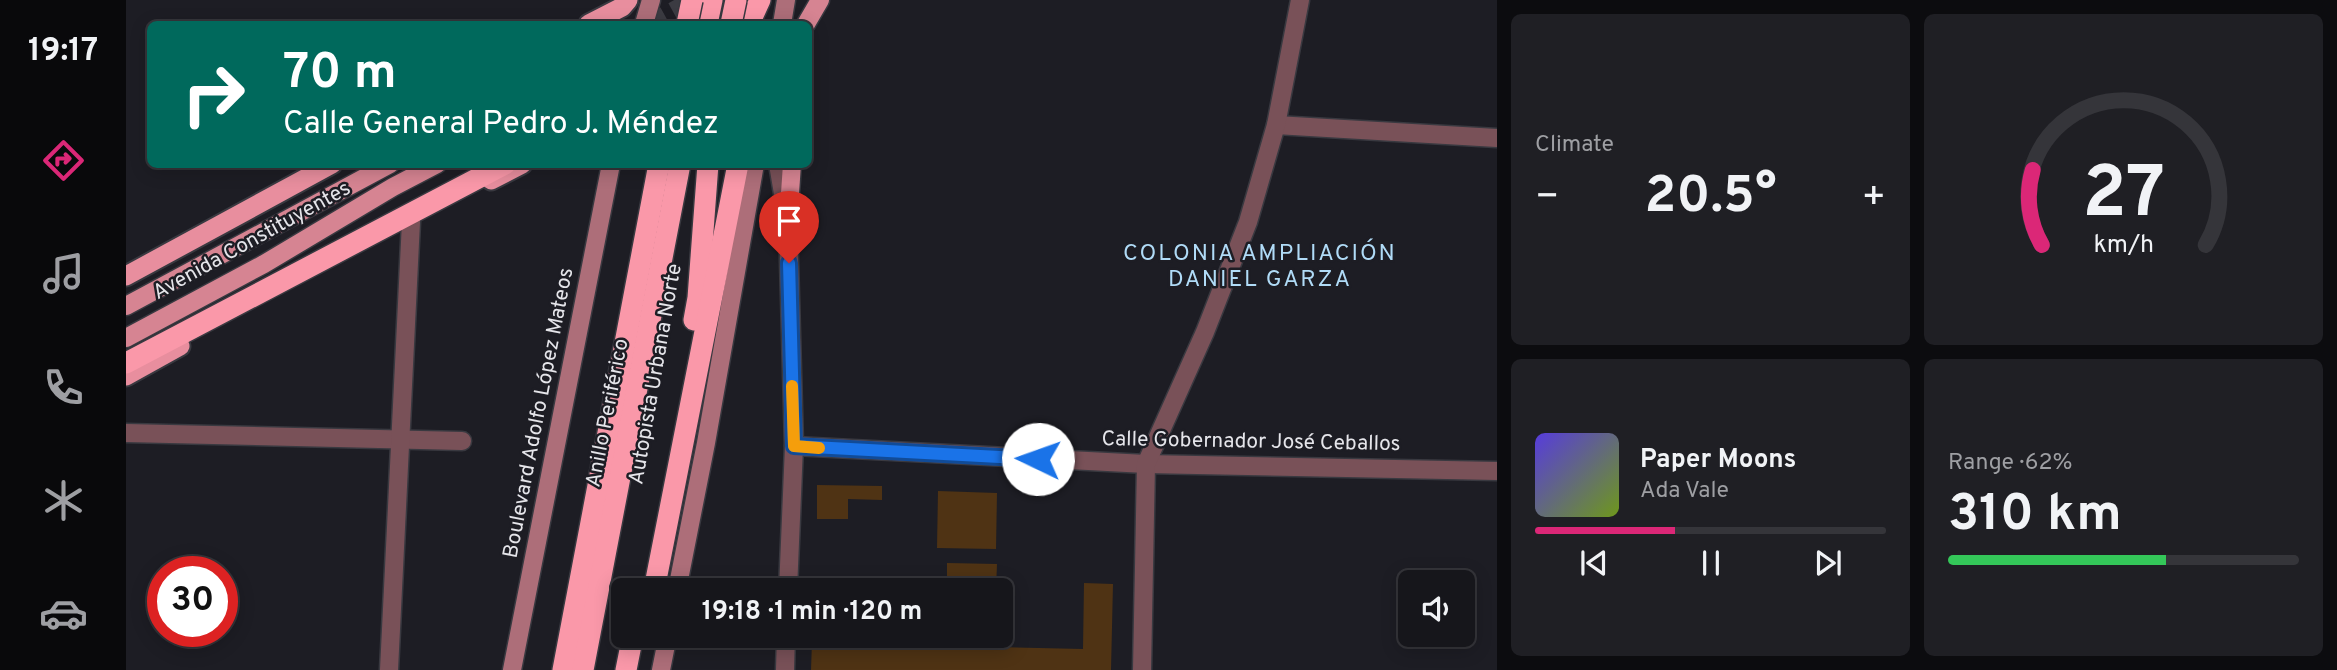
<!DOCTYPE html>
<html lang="en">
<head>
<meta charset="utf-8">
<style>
	:root { --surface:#16161b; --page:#1f1f24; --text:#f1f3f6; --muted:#9e9fa3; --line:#35353a; --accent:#db2777 }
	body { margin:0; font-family:Overpass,sans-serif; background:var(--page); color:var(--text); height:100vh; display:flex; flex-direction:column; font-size:26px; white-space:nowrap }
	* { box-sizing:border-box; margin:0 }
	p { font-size:23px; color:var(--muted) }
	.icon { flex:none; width:38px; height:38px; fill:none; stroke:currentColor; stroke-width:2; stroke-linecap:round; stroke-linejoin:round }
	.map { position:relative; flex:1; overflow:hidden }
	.side { display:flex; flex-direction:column; gap:14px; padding:14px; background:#0c0c0f; width:840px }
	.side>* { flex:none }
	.banner { position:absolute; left:21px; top:21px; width:665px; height:147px; border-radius:10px; box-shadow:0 4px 18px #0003,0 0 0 2px var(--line); background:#00695c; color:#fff; overflow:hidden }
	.fabs { position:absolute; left:1272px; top:570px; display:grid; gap:14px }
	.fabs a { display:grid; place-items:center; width:77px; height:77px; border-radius:10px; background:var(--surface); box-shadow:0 4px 18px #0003,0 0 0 2px var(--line); font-size:35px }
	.speed { position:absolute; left:21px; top:556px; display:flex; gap:14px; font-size:35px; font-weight:700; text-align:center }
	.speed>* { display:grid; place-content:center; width:91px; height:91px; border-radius:50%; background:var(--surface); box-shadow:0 4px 18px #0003,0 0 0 2px var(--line); line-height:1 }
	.speed .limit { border:10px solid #d22; background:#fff; color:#111 }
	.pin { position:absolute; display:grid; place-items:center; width:60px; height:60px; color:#fff; margin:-72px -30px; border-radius:50% 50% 50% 0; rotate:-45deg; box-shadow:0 0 7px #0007 }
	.pin .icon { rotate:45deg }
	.me { position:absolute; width:77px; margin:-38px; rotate:273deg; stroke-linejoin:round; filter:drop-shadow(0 0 5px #0008) }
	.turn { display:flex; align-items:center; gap:24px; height:147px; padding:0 21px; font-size:32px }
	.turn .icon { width:91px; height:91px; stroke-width:2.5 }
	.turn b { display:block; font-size:49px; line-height:60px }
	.big { font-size:52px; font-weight:700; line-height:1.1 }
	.side .widget { flex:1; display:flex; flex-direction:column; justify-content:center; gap:10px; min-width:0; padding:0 24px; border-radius:10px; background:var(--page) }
	.side .dial { align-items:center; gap:0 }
	.dial svg { height:182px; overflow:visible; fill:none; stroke:var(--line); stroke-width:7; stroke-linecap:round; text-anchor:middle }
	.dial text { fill:var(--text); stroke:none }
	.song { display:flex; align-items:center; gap:21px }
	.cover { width:84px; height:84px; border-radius:10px; background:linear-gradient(135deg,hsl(250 70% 55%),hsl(80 70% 35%)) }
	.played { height:7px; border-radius:4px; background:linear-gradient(90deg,var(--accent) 40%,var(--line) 40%) }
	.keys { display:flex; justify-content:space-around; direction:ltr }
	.heat { display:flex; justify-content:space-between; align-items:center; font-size:38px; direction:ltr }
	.charge { height:10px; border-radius:5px; background:linear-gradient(90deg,#34c759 62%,var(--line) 0) }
	.side .tiles { flex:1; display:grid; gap:14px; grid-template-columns:repeat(2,1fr) }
	.trip { position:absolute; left:485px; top:578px; width:402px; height:70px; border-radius:10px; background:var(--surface); box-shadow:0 4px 18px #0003,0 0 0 2px var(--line); font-weight:700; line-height:70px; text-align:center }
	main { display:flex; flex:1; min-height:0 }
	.dock { display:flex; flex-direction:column; width:126px; justify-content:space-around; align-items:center; background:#09090b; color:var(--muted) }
	.dock .icon { width:49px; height:49px }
	.dock .active { color:var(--accent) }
	.dock b { font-size:32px; color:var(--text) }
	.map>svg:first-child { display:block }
	.building { fill:#4f3314 }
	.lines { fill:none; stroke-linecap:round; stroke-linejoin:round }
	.primary-tunnel { stroke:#3b3b42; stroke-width:18; stroke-dasharray:18 9; stroke-linecap:butt }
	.minor-casing { stroke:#393940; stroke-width:21 }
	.tertiary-casing { stroke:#393940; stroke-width:21 }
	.secondary-casing { stroke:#393940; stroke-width:21 }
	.primary-casing { stroke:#393940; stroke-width:21 }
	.trunk-casing { stroke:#393940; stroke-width:23 }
	.motorway-casing { stroke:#393940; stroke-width:24 }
	.minor { stroke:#795158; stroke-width:18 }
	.tertiary { stroke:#795158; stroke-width:18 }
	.secondary { stroke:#ad6e79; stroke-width:18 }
	.primary { stroke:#d68492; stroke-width:18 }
	.trunk { stroke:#e88e9e; stroke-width:19 }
	.motorway { stroke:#fa98a9; stroke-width:21 }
	.motorway-bridge-casing { stroke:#393940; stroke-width:24; stroke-linecap:butt }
	.motorway-bridge { stroke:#fa98a9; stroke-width:21 }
	.route-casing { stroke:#114b97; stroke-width:18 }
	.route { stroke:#1a73e8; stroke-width:12 }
	.slow { stroke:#f59e0b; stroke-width:12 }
	.labels { text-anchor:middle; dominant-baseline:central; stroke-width:5; stroke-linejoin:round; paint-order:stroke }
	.street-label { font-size:21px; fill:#e5e5ea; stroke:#1d1d24 }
	.neighbourhood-label { font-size:23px; letter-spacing:2px; fill:#b0dbf7; stroke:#1d1d24 }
</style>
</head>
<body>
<main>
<nav class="dock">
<b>19:17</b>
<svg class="icon active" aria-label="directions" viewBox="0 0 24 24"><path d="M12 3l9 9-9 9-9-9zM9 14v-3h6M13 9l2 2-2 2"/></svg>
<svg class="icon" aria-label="music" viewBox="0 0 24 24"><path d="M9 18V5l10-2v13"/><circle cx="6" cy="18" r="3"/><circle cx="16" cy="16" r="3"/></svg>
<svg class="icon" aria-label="phone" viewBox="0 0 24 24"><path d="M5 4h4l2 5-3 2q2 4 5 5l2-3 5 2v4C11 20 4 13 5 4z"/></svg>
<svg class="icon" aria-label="climate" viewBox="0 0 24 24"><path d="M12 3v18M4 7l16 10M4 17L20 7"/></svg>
<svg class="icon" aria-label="car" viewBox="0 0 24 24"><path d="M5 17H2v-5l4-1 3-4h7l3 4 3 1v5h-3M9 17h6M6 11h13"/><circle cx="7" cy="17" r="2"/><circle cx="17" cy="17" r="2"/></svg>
</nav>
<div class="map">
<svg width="1371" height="670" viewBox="0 0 1371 670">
	<rect width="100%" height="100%" fill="#1d1d24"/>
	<g class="building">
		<path d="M691,485L756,486V500L722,499V519H691Z"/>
		<path d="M812,491L871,493L870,549L811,548Z"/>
		<path d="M821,563L871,564L870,590H821Z"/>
		<path d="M958,583L987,584L985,670H685L686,641L803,644V635H869V647L957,649Z"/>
	</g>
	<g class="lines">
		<path class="primary-tunnel" d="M523,24L567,0"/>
		<g class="minor-casing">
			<g id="minor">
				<path d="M1150,125L1371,138"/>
				<path d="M0,433L336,441"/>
				<path d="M668,446L1020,464L1371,471"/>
				<path d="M263,670L285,222"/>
				<path d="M1016,670L1020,464L1079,332L1122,222L1150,125L1174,0"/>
			</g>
		</g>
		<g class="tertiary-casing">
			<g id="tertiary">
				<path d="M652,164L662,223L668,446L662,590"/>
				<path d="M659,670L660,635"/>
			</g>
		</g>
		<g class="secondary-casing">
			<g id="secondary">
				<path d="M518,24L525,0"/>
				<path d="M656,24L660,0"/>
				<path d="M551,590L580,443L629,164"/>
				<path d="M386,670L485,164"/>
				<path d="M535,670L542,635"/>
			</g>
		</g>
		<g class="primary-casing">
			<g id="primary">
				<path d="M680,24L694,0"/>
				<path d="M662,223L666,164"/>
				<path d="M0,306L264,164"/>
				<path d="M0,338L138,264L267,187L311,164"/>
			</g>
		</g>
		<g class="trunk-casing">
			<g id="trunk">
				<path d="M463,24L496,7L502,0"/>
				<path d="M365,180L396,164"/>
				<path d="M0,276L206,164"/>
				<path d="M0,376L54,346"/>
			</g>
		</g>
		<g class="motorway-casing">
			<g id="motorway">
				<path d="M581,24L586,0"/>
				<path d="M623,24L634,0"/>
				<path d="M568,320L572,298L582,164"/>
				<path d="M0,363L379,164"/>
				<path d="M528,590L612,164"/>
				<path d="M437,670L533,164"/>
				<path d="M457,670L554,164"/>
				<path d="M500,670L507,635"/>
			</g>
		</g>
		<use href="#minor" class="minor"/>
		<use href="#tertiary" class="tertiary"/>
		<use href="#secondary" class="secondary"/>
		<use href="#primary" class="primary"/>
		<use href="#trunk" class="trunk"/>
		<use href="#motorway" class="motorway"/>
		<g class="motorway-bridge-casing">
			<g id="motorway-bridge">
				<path d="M561,24L566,0"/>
				<path d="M605,24L610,0"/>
			</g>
		</g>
		<use href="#motorway-bridge" class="motorway-bridge"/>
	</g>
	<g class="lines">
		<g class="route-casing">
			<path id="route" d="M663,263L668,446L912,459"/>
		</g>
		<use href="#route" class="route"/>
		<path class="slow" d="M666,386L668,446L693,448"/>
	</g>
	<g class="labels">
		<g class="street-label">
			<text transform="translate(126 241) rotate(-29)">Avenida Constituyentes</text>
			<text transform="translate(530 374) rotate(-80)">Autopista Urbana Norte</text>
			<text transform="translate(413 413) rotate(-79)">Boulevard Adolfo López Mateos</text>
			<text transform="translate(482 413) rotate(-79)">Anillo Periférico</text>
			<text transform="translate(1125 442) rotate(1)">Calle Gobernador José Ceballos</text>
		</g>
		<g class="neighbourhood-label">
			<text x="1134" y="254">COLONIA AMPLIACIÓN<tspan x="1134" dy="26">DANIEL GARZA</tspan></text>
		</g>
	</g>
</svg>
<div class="fabs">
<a><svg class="icon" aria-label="sound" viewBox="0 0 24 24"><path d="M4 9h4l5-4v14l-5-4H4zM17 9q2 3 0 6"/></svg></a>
</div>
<div class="speed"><div class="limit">30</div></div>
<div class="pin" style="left:663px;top:263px;background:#d93025"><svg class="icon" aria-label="arrive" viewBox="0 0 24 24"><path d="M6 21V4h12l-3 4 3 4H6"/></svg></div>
<svg class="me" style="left:912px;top:459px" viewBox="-20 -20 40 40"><circle r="19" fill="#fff"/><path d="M0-13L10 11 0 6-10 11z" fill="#1a73e8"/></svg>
<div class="trip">19:18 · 1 min · 120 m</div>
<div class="banner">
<div class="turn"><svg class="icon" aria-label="right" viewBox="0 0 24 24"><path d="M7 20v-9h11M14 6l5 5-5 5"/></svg><div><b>70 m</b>Calle General Pedro J. Méndez</div></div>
</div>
</div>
<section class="side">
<div class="tiles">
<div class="widget"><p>Climate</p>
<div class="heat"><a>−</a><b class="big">20.5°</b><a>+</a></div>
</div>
<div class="widget dial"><svg viewBox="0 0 100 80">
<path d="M14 69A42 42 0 1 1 86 69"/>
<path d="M14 69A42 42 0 0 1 10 36" stroke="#db2777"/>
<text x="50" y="56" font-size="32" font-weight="700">27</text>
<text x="50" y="72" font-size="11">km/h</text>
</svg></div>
<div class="widget">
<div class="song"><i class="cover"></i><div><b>Paper Moons</b><p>Ada Vale</p></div></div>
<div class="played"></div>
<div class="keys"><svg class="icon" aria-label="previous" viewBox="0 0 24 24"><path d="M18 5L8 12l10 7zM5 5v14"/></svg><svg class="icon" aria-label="pause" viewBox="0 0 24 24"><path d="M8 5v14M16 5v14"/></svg><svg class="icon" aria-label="next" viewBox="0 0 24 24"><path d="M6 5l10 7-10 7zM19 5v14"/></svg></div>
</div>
<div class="widget"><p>Range · 62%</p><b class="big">310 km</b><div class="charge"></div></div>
</div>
</section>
</main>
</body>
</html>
